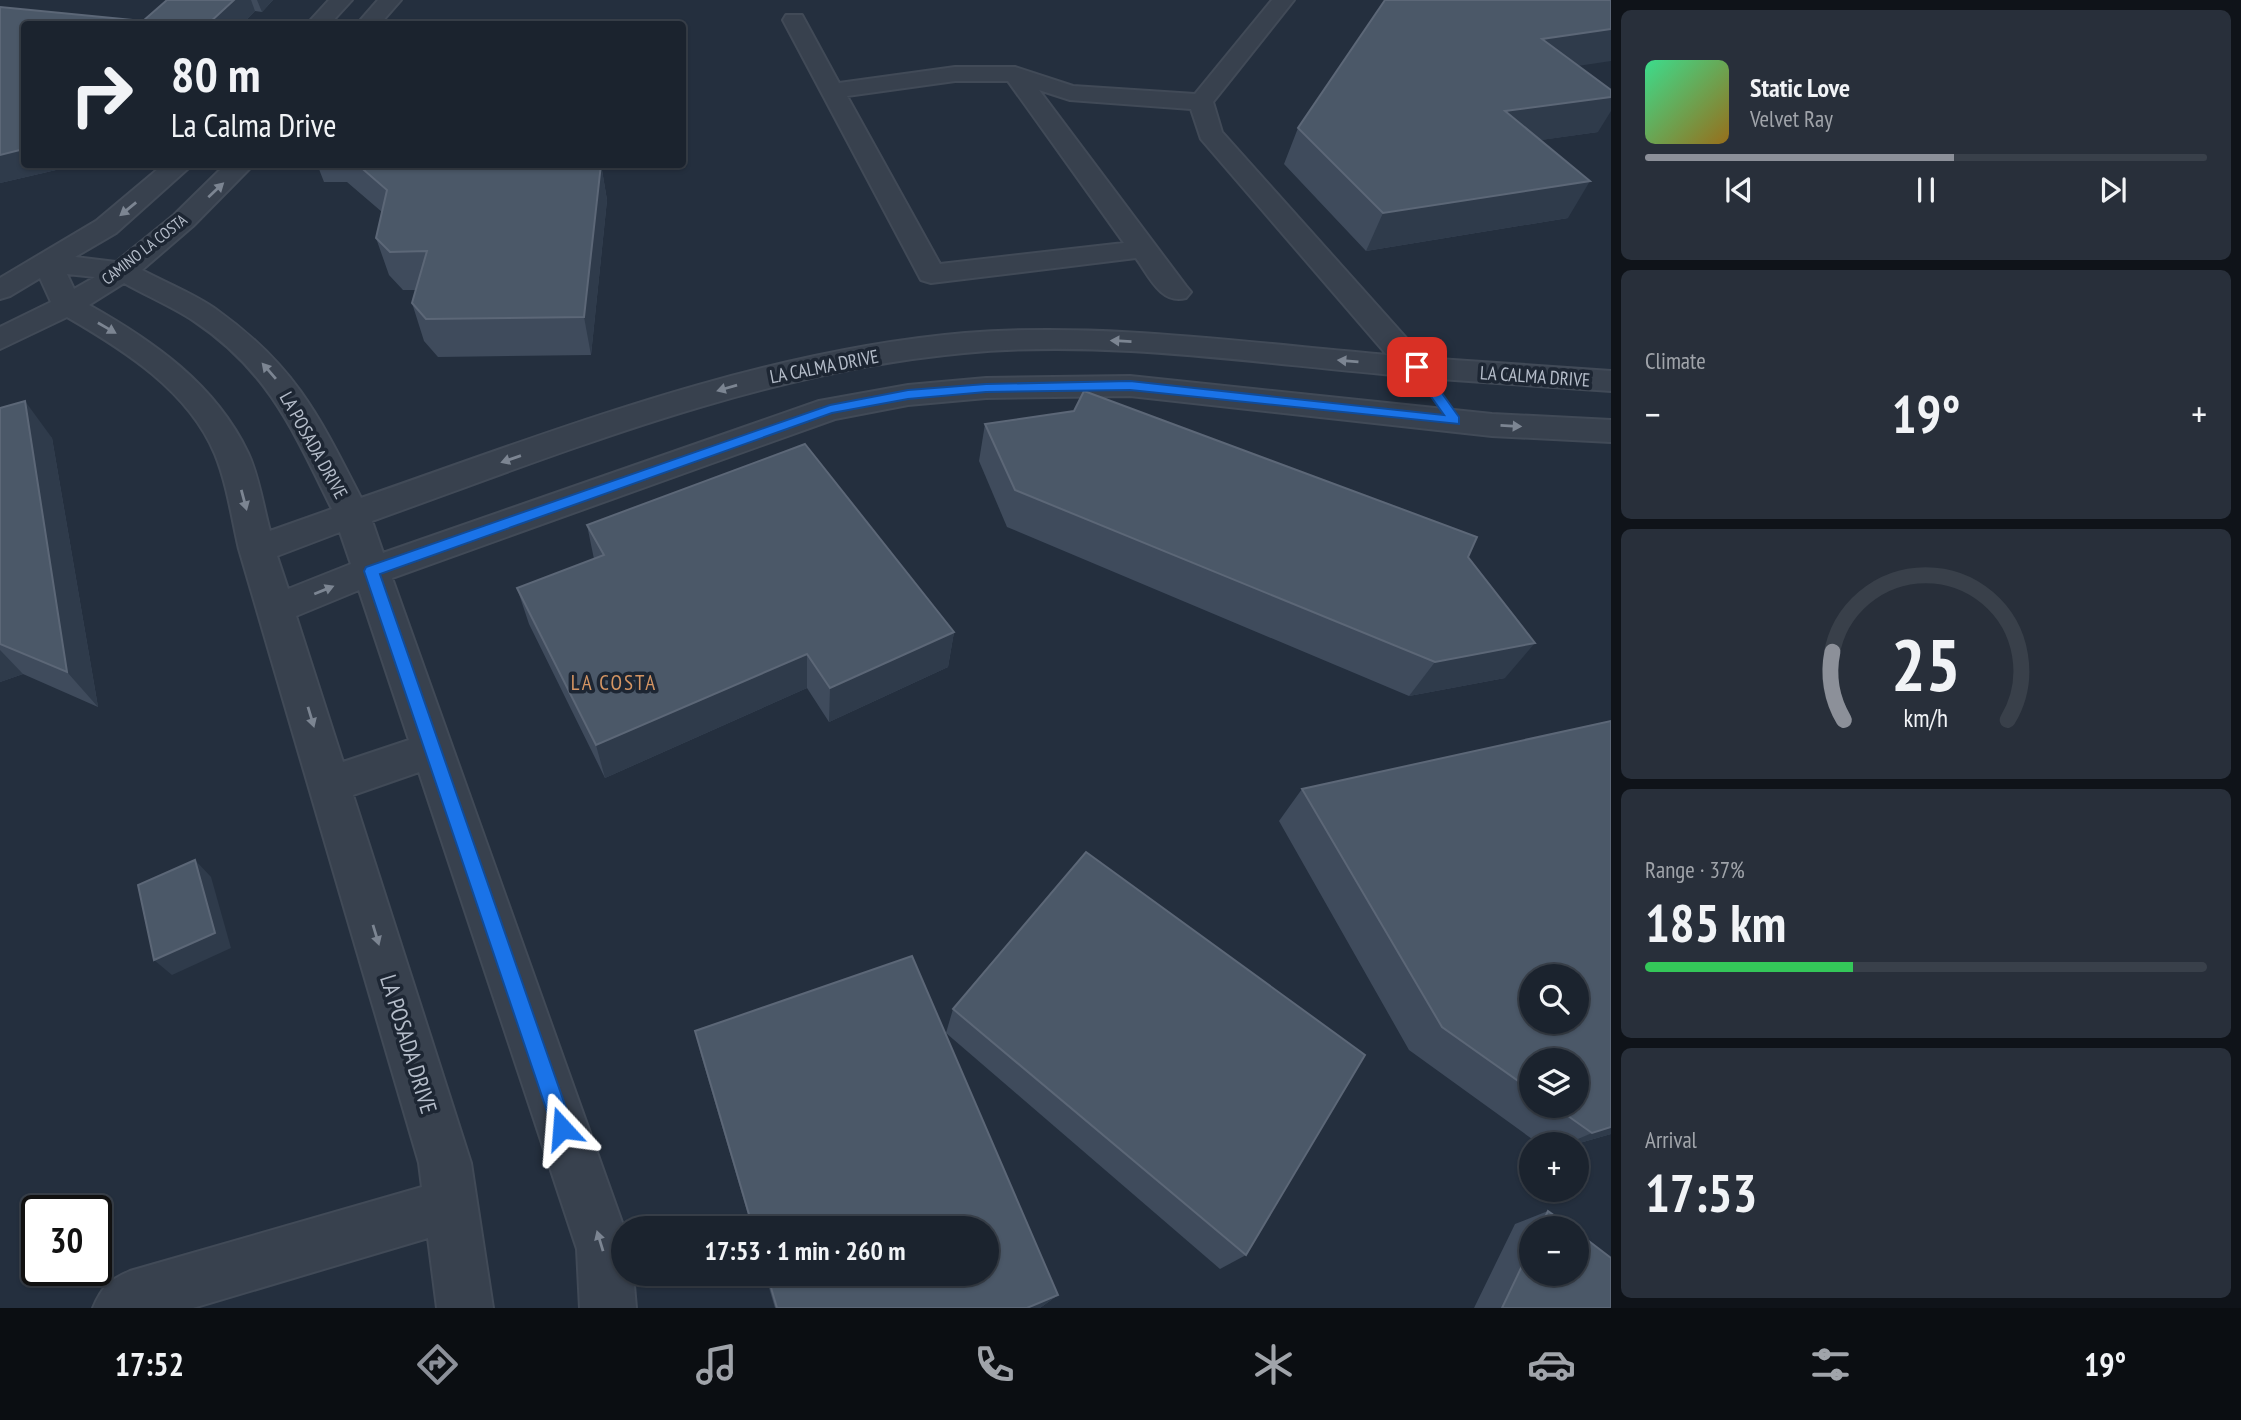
<!DOCTYPE html>
<html lang="en">
<head>
<meta charset="utf-8">
<style>
	:root { --surface:#1b232e; --page:#282f3a; --text:#f1f3f6; --muted:#a0a4aa; --line:#39404a; --accent:#8c9099 }
	body { margin:0; font-family:"PT Sans Narrow",sans-serif; background:var(--page); color:var(--text); height:100vh; display:flex; flex-direction:column; font-size:26px; white-space:nowrap }
	* { box-sizing:border-box; margin:0 }
	p { font-size:23px; color:var(--muted) }
	.icon { flex:none; width:38px; height:38px; fill:none; stroke:currentColor; stroke-width:2; stroke-linecap:round; stroke-linejoin:round }
	.map { position:relative; flex:1; overflow:hidden }
	.details { display:flex; flex-direction:column; gap:10px; padding:10px; background:#0f1319; width:630px }
	.details>* { flex:none }
	.banner { position:absolute; left:21px; top:21px; width:665px; height:147px; border-radius:7px; box-shadow:0 2px 5px #0004,0 0 0 2px var(--line); background:#1b232e; color:var(--text); overflow:hidden }
	.fabs { position:absolute; left:1519px; top:964px; display:grid; gap:14px }
	.fabs a { display:grid; place-items:center; width:70px; height:70px; border-radius:50%; background:var(--surface); box-shadow:0 2px 5px #0004,0 0 0 2px var(--line); font-size:35px }
	.speed { position:absolute; left:21px; top:1195px; display:flex; gap:14px; font-size:35px; font-weight:700; text-align:center }
	.speed>* { display:grid; place-content:center; width:91px; height:91px; border-radius:50%; background:var(--surface); box-shadow:0 2px 5px #0004,0 0 0 2px var(--line); line-height:1 }
	.speed .limit { border:4px solid #111; border-radius:10px; background:#fff; color:#111 }
	.pin { position:absolute; display:grid; place-items:center; width:60px; height:60px; color:#fff; margin:-30px; border-radius:14px; box-shadow:0 4px 10px #0006 }
	.me { position:absolute; width:77px; margin:-38px; rotate:341deg; stroke-linejoin:round; filter:drop-shadow(0 0 5px #0008) }
	.turn { display:flex; align-items:center; gap:24px; height:147px; padding:0 35px; font-size:32px }
	.turn .icon { width:91px; height:91px; stroke-width:2.5 }
	.turn b { display:block; font-size:49px; line-height:60px }
	.big { font-size:52px; font-weight:600; line-height:1.1 }
	.details .card { flex:1; display:flex; flex-direction:column; justify-content:center; gap:10px; min-width:0; padding:0 24px; border-radius:10px; background:var(--page) }
	.details .dial { align-items:center; gap:0 }
	.dial svg { height:182px; overflow:visible; fill:none; stroke:var(--line); stroke-width:7; stroke-linecap:round; text-anchor:middle }
	.dial text { fill:var(--text); stroke:none }
	.song { display:flex; align-items:center; gap:21px }
	.cover { width:84px; height:84px; border-radius:10px; background:linear-gradient(135deg,hsl(150 70% 55%),hsl(40 70% 35%)) }
	.played { height:7px; border-radius:4px; background:linear-gradient(90deg,var(--accent) 55%,var(--line) 55%) }
	.keys { display:flex; justify-content:space-around; direction:ltr }
	.heat { display:flex; justify-content:space-between; align-items:center; font-size:38px; direction:ltr }
	.charge { height:10px; border-radius:5px; background:linear-gradient(90deg,#34c759 37%,var(--line) 0) }
	.trip { position:absolute; left:611px; top:1216px; width:388px; height:70px; border-radius:35px; background:var(--surface); box-shadow:0 2px 5px #0004,0 0 0 2px var(--line); font-weight:600; line-height:70px; text-align:center }
	.tab-bar { display:flex; height:112px; justify-content:space-around; align-items:center; background:#0b0e12; color:var(--muted) }
	.tab-bar .icon { width:49px; height:49px }
	.tab-bar .selected { color:var(--accent) }
	.tab-bar b { font-size:32px; color:var(--text) }
	main { display:flex; flex:1; min-height:0 }
	.map>svg:first-child { display:block }
	.lines { fill:none; stroke-linecap:round; stroke-linejoin:round }
	.minor-casing { stroke:#414a57; stroke-width:4 }
	.minor { fill:#38414e; fill-rule:evenodd }
	.wall { fill:#3f4b5c; fill-rule:evenodd }
	.shaded-wall { fill:#2f3b4b }
	.building { fill:#4b5868; stroke:#5c6777; stroke-width:2; fill-rule:evenodd }
	.oneway { fill:#7c8592 }
	.route { fill:#1a73e8; stroke:#114b97; stroke-width:2 }
	.labels { text-anchor:middle; dominant-baseline:central; stroke-width:7; stroke-linejoin:round; paint-order:stroke }
	.far-street-label { font-size:16px; fill:#b4bcc9; stroke:#1d2633 }
	.street-label { font-size:19px; fill:#b4bcc9; stroke:#1d2633 }
	.neighbourhood-label { font-size:21px; letter-spacing:2px; fill:#d59563; stroke:#1d2633 }
	.near-street-label { font-size:23px; fill:#b4bcc9; stroke:#1d2633 }
</style>
</head>
<body>
<main>
<div class="map">
<svg width="1611" height="1308" viewBox="0 0 1611 1308">
	<rect width="100%" height="100%" fill="#242f3e"/>
	<g class="lines">
		<g class="minor-casing">
			<g id="minor">
				<path d="M329,0H352L330,24H307Z"/>
				<path d="M378,0H401L380,24H357Z"/>
				<path d="M1272,0H1294L1213,102L1222,132L1424,358L1611,371V391L1440,379L1436,386C1422,390 1415,388 1405,376C1260,364 1110,339 964,353C759,372 564,452 372,521L383,553L819,401L908,385L986,378L1130,376L1492,414L1611,420V442L1492,436L1130,396L986,398L908,405L835,419L392,578L624,1228L623,1274H633L636,1308H580L577,1249L419,772L353,795L471,1163L493,1308H437L428,1238L193,1308H93C102,1287 109,1280 130,1271L422,1187L419,1163L239,549C232,519 227,483 215,454C189,391 124,350 67,317L0,349V327L51,302L40,278L10,296L0,299V278L96,221L164,164H193L116,233L75,257L116,262L174,215L226,164H254L193,226L142,270C166,283 195,294 217,310C295,366 319,416 361,498C557,430 757,351 965,333C1105,322 1248,343 1387,355L1201,139L1191,109L1070,100L1039,90L1186,286L1191,292L1186,298C1161,305 1149,276 1136,258L931,283L921,280L783,20L786,15H802L839,83L955,67H1015L1073,86L1195,94ZM955,81H1008L1124,243L940,264L847,96ZM67,274L95,277L74,289ZM124,283C147,296 173,307 194,321C269,371 294,432 332,509L270,531C263,506 259,476 248,453C215,384 153,341 89,305ZM340,532L351,564L288,589L277,556ZM359,590L409,740L343,762L296,616Z"/>
			</g>
		</g>
		<use href="#minor" class="minor"/>
	</g>
	<g class="wall">
		<path d="M167,0H273L262,12L255,11L242,24H24L69,167L0,183V7L143,21Z"/>
		<path d="M1579,66L1598,132L1540,140L1568,218L1366,251L1284,164L1298,128Z"/>
		<path d="M317,164H601L607,200L591,355L438,357L424,341L412,303L416,290H403L389,275L376,238L382,212L347,182H324Z"/>
		<path d="M0,408L52,438L98,707L23,674L0,682Z"/>
		<path d="M985,424L1468,557L1505,678L1409,696L1007,527L979,461Z"/>
		<path d="M587,525L954,632L948,667L829,722L807,688L605,778L529,624L517,588L594,559Z"/>
		<path d="M1611,721V1134L1576,1144H1539L1409,1050L1279,821L1302,789ZM1531,1060L1577,1106H1531Z"/>
		<path d="M912,956L1058,1295L1040,1308H775L765,1274H987V1228H752L701,1055L695,1031Z"/>
		<path d="M953,1009L1246,1255L1220,1269L946,1033Z"/>
		<path d="M1548,1211L1572,1228H1531V1274L1611,1308H1474L1515,1224Z"/>
	</g>
	<g class="shaded-wall">
		<path d="M234,0H251L255,11L242,24H208Z"/>
		<path d="M257,0H273L262,12Z"/>
		<path d="M1611,29V61L1524,74L1542,39Z"/>
		<path d="M1611,97V111L1598,132L1486,148L1505,111Z"/>
		<path d="M24,149V164H68L69,167L0,183V155Z"/>
		<path d="M601,164L607,200L591,355L584,317Z"/>
		<path d="M1590,181L1568,218L1366,251L1383,213Z"/>
		<path d="M25,401L52,438L98,707L67,672Z"/>
		<path d="M954,632L948,667L829,722L830,688Z"/>
		<path d="M1535,643L1505,678L1409,696L1435,662Z"/>
		<path d="M0,650L23,674L0,682Z"/>
		<path d="M807,654V688L605,778L596,745Z"/>
		<path d="M195,860L211,877L231,948L172,975L154,960Z"/>
		<path d="M1611,1127V1134L1576,1144H1566L1592,1133Z"/>
		<path d="M1058,1295L1040,1308H1027Z"/>
	</g>
	<g class="building">
		<path d="M167,0H234L208,24H24V149L0,155V7L143,21Z"/>
		<path d="M1385,0H1611V29L1542,39L1611,90V97L1505,111L1590,181L1383,213L1298,128Z"/>
		<path d="M357,164H601L584,317L426,319L412,303L427,251L390,252L376,238L387,190Z"/>
		<path d="M1084,391L1477,537L1468,557L1535,643L1435,662L1015,490L985,424L1074,411Z"/>
		<path d="M25,401L67,672L0,644V408Z"/>
		<path d="M805,444L954,632L830,688L807,654L596,745L517,588L604,555L587,525Z"/>
		<path d="M1611,721V1127L1592,1133L1554,1106H1577V1060H1531V1090L1442,1027L1302,789ZM1531,976H1577V1022H1531Z"/>
		<path d="M1086,852L1365,1055L1246,1255L953,1009Z"/>
		<path d="M195,860L215,933L154,960L138,885Z"/>
		<path d="M912,956L1058,1295L1027,1308H777L767,1274H987V1228H753L695,1031Z"/>
		<path d="M1548,1211L1572,1228H1540Z"/>
		<path d="M1577,1232L1611,1258V1308H1502L1531,1247V1274H1577Z"/>
	</g>
	<defs><path id="oneway-solid" d="M-6-.8H1V-3.2L6.5 0L1 3.2V.8H-6Z" transform="scale(1.75)"/></defs>
	<g class="oneway">
		<use href="#oneway-solid" transform="translate(216 190) rotate(-43)"/>
		<use href="#oneway-solid" transform="translate(128 209) rotate(141)"/>
		<use href="#oneway-solid" transform="translate(107 328) rotate(30)"/>
		<use href="#oneway-solid" transform="translate(1121 341) rotate(-177)"/>
		<use href="#oneway-solid" transform="translate(1348 361) rotate(-175)"/>
		<use href="#oneway-solid" transform="translate(269 371) rotate(-131)"/>
		<use href="#oneway-solid" transform="translate(727 388) rotate(164)"/>
		<use href="#oneway-solid" transform="translate(1511 426) rotate(3)"/>
		<use href="#oneway-solid" transform="translate(511 459) rotate(161)"/>
		<use href="#oneway-solid" transform="translate(244 500) rotate(75)"/>
		<use href="#oneway-solid" transform="translate(324 590) rotate(-22)"/>
		<use href="#oneway-solid" transform="translate(311 717) rotate(73)"/>
		<use href="#oneway-solid" transform="translate(376 935) rotate(73)"/>
		<use href="#oneway-solid" transform="translate(600 1241) rotate(-107)"/>
	</g>
	<path class="route" d="M1417,363L1421,364L1459,417V424L1130,390L986,392L908,399L832,413L380,574L573,1128L570,1135L562,1139L555,1135L364,571L366,567L830,405L908,390L986,384L1130,381L1444,415L1410,367Z"/>
	<g class="labels">
		<g class="far-street-label">
			<text transform="translate(144 249) rotate(-38)">CAMINO LA COSTA</text>
		</g>
		<g class="street-label">
			<text transform="translate(824 366) rotate(-11)">LA CALMA DRIVE</text>
			<text transform="translate(1535 376) rotate(4)">LA CALMA DRIVE</text>
			<text transform="translate(314 445) rotate(61)">LA POSADA DRIVE</text>
		</g>
		<g class="neighbourhood-label">
			<text x="614" y="682">LA COSTA</text>
		</g>
		<g class="near-street-label">
			<text transform="translate(409 1044) rotate(73)">LA POSADA DRIVE</text>
		</g>
	</g>
</svg>
<div class="fabs">
<a><svg class="icon" aria-label="search" viewBox="0 0 24 24"><circle cx="10" cy="10" r="6"/><path d="M15 15l6 6"/></svg></a>
<a><svg class="icon" aria-label="layers" viewBox="0 0 24 24"><path d="M12 4l9 5-9 5-9-5zM3 14l9 5 9-5"/></svg></a>
<a>+</a>
<a>−</a>
</div>
<div class="speed"><div class="limit">30</div></div>
<div class="pin" style="left:1417px;top:367px;background:#d93025"><svg class="icon" aria-label="arrive" viewBox="0 0 24 24"><path d="M6 21V4h12l-3 4 3 4H6"/></svg></div>
<svg class="me" style="left:562px;top:1128px" viewBox="-20 -20 40 40"><path d="M0-17L14 15 0 8-14 15z" fill="#1a73e8" stroke="#fff" stroke-width="4"/></svg>
<div class="trip">17:53 · 1 min · 260 m</div>
<div class="banner">
<div class="turn"><svg class="icon" aria-label="right" viewBox="0 0 24 24"><path d="M7 20v-9h11M14 6l5 5-5 5"/></svg><div><b>80 m</b>La Calma Drive</div></div>
</div>
</div>
<section class="details">
<div class="card">
<div class="song"><i class="cover"></i><div><b>Static Love</b><p>Velvet Ray</p></div></div>
<div class="played"></div>
<div class="keys"><svg class="icon" aria-label="previous" viewBox="0 0 24 24"><path d="M18 5L8 12l10 7zM5 5v14"/></svg><svg class="icon" aria-label="pause" viewBox="0 0 24 24"><path d="M8 5v14M16 5v14"/></svg><svg class="icon" aria-label="next" viewBox="0 0 24 24"><path d="M6 5l10 7-10 7zM19 5v14"/></svg></div>
</div>
<div class="card"><p>Climate</p>
<div class="heat"><a>−</a><b class="big">19°</b><a>+</a></div>
</div>
<div class="card dial"><svg viewBox="0 0 100 80">
<path d="M14 69A42 42 0 1 1 86 69"/>
<path d="M14 69A42 42 0 0 1 9 39" stroke="#8c9099"/>
<text x="50" y="56" font-size="32" font-weight="700">25</text>
<text x="50" y="72" font-size="11">km/h</text>
</svg></div>
<div class="card"><p>Range · 37%</p><b class="big">185 km</b><div class="charge"></div></div>
<div class="card"><p>Arrival</p><b class="big">17:53</b></div>
</section>
</main>
<nav class="tab-bar">
<b>17:52</b>
<svg class="icon selected" aria-label="directions" viewBox="0 0 24 24"><path d="M12 3l9 9-9 9-9-9zM9 14v-3h6M13 9l2 2-2 2"/></svg>
<svg class="icon" aria-label="music" viewBox="0 0 24 24"><path d="M9 18V5l10-2v13"/><circle cx="6" cy="18" r="3"/><circle cx="16" cy="16" r="3"/></svg>
<svg class="icon" aria-label="phone" viewBox="0 0 24 24"><path d="M5 4h4l2 5-3 2q2 4 5 5l2-3 5 2v4C11 20 4 13 5 4z"/></svg>
<svg class="icon" aria-label="climate" viewBox="0 0 24 24"><path d="M12 3v18M4 7l16 10M4 17L20 7"/></svg>
<svg class="icon" aria-label="car" viewBox="0 0 24 24"><path d="M5 17H2v-5l4-1 3-4h7l3 4 3 1v5h-3M9 17h6M6 11h13"/><circle cx="7" cy="17" r="2"/><circle cx="17" cy="17" r="2"/></svg>
<svg class="icon" aria-label="filters" viewBox="0 0 24 24"><path d="M4 7h16M4 17h16"/><circle cx="9" cy="7" r="2"/><circle cx="15" cy="17" r="2"/></svg>
<b>19°</b>
</nav>
</body>
</html>
